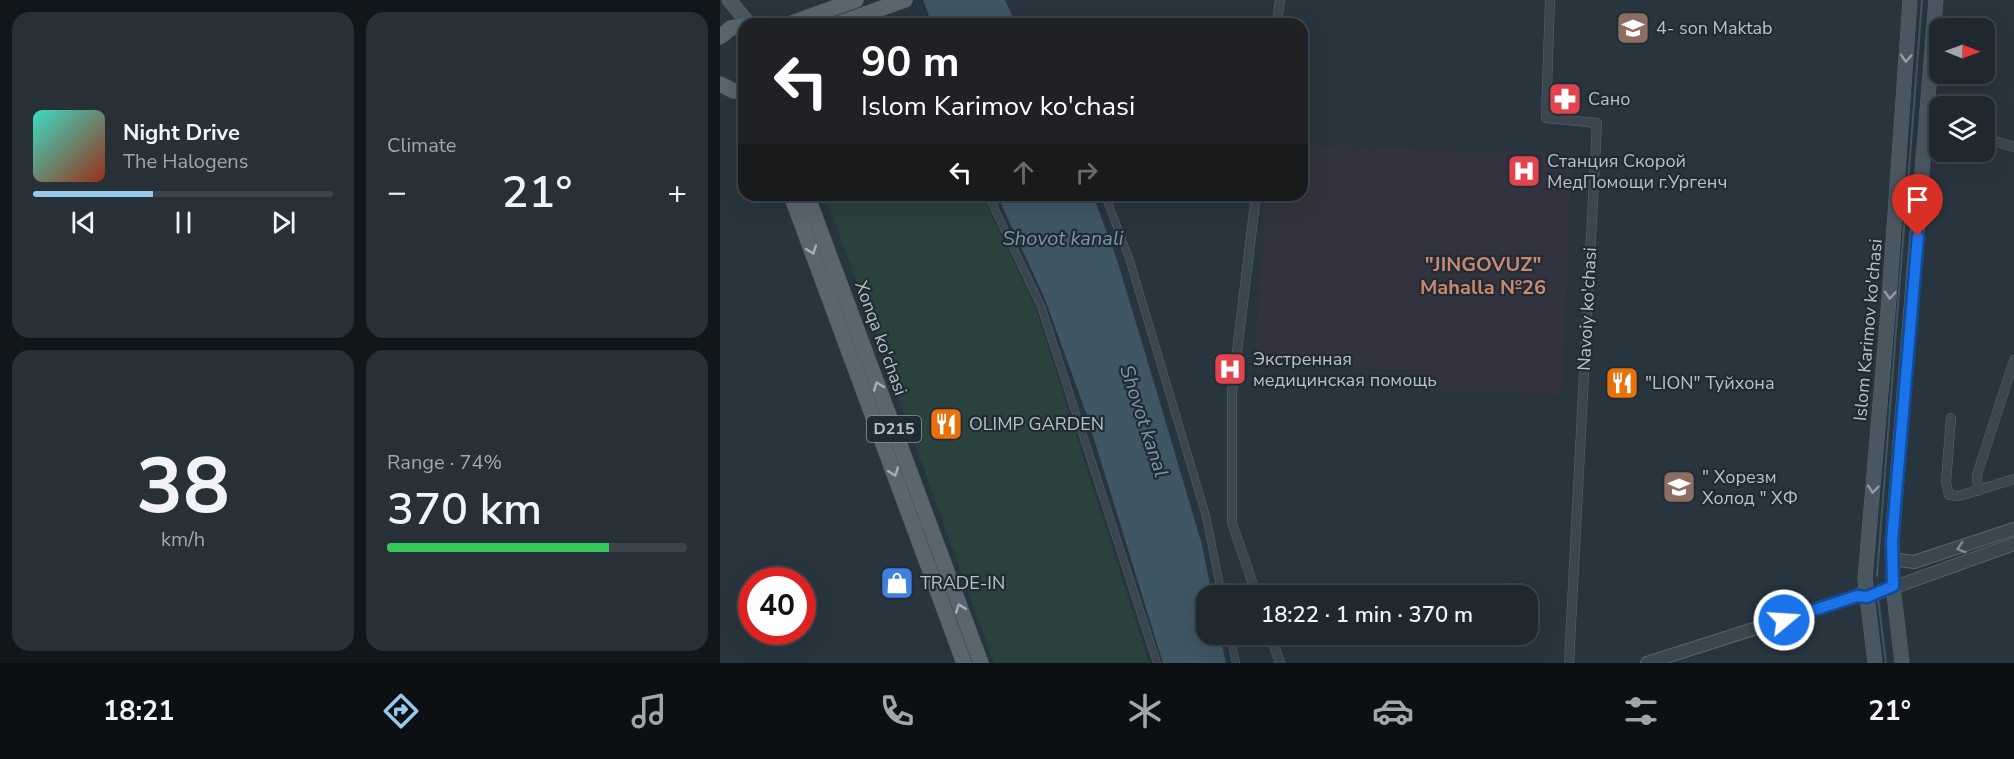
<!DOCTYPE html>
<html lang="en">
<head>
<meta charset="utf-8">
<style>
	:root { --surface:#1e282e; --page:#263036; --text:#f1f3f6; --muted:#a1a6aa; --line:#3c444a; --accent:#97c8ee }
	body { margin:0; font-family:"Nunito Sans",sans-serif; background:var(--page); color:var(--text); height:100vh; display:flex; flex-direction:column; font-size:22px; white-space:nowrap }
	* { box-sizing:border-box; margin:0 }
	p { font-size:20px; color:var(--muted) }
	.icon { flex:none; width:33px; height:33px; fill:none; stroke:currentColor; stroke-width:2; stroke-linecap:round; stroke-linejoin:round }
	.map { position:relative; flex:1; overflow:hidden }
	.side { display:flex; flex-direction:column; gap:12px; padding:12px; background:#101619; width:720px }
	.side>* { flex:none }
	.top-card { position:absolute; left:18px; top:18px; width:570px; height:183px; border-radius:18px; box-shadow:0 6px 24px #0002,0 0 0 2px var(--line); background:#202124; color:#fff; overflow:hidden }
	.needle { width:39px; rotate:91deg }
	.fabs { position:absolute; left:1209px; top:18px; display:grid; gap:12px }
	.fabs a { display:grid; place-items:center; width:66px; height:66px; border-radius:12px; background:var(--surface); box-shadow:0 6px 24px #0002,0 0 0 2px var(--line); font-size:30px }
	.speed { position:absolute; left:18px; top:567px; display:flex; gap:12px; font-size:30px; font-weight:700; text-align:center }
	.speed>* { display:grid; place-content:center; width:78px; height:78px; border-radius:50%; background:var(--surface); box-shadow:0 6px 24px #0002,0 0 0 2px var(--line); line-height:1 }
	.speed .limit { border:9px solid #d22; background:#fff; color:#111 }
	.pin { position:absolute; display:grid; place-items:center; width:51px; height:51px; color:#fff; margin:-62px -26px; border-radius:50% 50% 50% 0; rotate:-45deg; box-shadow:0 0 6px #0007 }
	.pin .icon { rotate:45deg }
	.me { position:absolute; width:66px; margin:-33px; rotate:72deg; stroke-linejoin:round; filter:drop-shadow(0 0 4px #0008) }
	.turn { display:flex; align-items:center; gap:21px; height:126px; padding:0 24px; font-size:27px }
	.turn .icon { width:78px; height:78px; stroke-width:2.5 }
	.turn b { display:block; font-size:42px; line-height:51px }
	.lanes { display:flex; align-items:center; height:57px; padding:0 24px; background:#0003; justify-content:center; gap:30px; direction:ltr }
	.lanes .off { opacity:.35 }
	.big { font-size:45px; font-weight:600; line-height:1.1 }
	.side .widget { flex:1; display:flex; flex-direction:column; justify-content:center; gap:9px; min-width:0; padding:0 21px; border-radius:18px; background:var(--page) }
	.side .dial { align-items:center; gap:0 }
	.dial b { font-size:78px; line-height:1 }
	.song { display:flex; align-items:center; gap:18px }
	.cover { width:72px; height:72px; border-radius:9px; background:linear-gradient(135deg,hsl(170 70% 55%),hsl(10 70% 35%)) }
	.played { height:6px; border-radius:3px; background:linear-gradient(90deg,var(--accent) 40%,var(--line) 40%) }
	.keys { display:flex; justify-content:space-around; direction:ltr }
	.heat { display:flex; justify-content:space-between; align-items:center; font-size:33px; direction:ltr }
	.charge { height:9px; border-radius:4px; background:linear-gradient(90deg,#34c759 74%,var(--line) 0) }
	.side .tiles { flex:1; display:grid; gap:12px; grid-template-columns:repeat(2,1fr) }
	.trip { position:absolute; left:476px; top:585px; width:342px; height:60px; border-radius:18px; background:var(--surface); box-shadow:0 6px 24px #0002,0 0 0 2px var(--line); font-weight:600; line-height:60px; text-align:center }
	.menu { display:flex; height:96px; justify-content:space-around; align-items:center; background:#0c1012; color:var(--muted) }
	.menu .icon { width:42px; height:42px }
	.menu .active { color:var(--accent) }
	.menu b { font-size:27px; color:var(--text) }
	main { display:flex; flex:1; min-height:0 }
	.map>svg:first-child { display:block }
	.medical { fill:#33333f }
	.green { fill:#2b413e }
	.water { fill:#3f5665 }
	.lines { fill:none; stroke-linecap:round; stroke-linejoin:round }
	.stream { stroke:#3f5665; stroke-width:2 }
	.pedestrian-casing { stroke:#59646b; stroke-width:8 }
	.minor-casing { stroke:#59646b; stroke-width:10 }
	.tertiary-casing { stroke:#59646b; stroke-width:14 }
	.secondary-casing { stroke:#59646b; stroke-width:15 }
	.primary-casing { stroke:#48525a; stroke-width:16 }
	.pedestrian { stroke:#3b464e; stroke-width:7 }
	.minor { stroke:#3b464e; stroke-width:9 }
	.tertiary { stroke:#3b464e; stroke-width:12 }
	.secondary { stroke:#4a5660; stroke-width:14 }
	.primary { stroke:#5a656e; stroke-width:15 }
	.oneway { stroke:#929ca4 }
	.oneway2 { stroke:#a5afb6 }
	.oneway3 { stroke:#808a91 }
	.route-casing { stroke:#114b97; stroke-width:15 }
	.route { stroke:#1a73e8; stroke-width:10 }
	.labels { text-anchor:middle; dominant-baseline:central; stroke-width:4.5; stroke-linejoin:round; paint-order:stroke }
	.shield { fill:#202b33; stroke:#8a949b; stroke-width:1.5 }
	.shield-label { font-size:16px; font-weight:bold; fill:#b8c1c8 }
	.poi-label { font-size:18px; fill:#b8c1c8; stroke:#202b33; text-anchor:start }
	.street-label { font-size:18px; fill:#b8c1c8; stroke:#202b33 }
	.water-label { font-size:20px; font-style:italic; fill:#7b96a9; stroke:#202b33 }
	.neighbourhood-label { font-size:20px; font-weight:bold; fill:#cb8870; stroke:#202b33 }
</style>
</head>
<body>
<main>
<section class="side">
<div class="tiles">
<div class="widget">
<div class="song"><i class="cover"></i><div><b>Night Drive</b><p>The Halogens</p></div></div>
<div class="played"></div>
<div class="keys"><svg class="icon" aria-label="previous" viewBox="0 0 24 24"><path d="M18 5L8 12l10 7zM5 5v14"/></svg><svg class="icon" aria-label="pause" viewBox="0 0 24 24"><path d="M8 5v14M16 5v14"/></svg><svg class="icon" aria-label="next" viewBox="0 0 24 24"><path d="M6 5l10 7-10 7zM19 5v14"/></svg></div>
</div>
<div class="widget"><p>Climate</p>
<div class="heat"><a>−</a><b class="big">21°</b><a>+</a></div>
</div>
<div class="widget dial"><b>38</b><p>km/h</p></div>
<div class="widget"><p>Range · 74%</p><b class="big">370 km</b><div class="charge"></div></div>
</div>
</section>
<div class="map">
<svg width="1294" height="663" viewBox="0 0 1294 663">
	<rect width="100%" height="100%" fill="#28353e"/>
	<path class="medical" d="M582,145L852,153L842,396L705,389L694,371L535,363L545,195H582Z"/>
	<path class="green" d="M105,195H262L316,309L429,663H274Z"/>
	<g class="water">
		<path d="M203,0H285L296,24H212Z"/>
		<path d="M277,195H373L397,260L438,396L482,545L492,595L486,596V634L500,635L506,663H443L366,413L325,299Z"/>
	</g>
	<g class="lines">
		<g class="stream">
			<path d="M1186,209L1202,0"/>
			<path d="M1157,576L1185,214"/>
			<path d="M1158,598L1166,663"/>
		</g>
		<g class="pedestrian-casing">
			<g id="pedestrian">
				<path d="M306,21L307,24"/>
				<path d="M268,195L321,306L437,663"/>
				<path d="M385,195L410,261L486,516L502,596"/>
				<path d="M510,634L516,663"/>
			</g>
		</g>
		<g class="minor-casing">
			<g id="minor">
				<path d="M830,0L826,118L877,123L849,663"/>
				<path d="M557,24L560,0"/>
				<path d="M1207,121L1220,124"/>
				<path d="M1264,138L1294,147"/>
				<path d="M536,195L512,393V523L537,596"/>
				<path d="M1176,210L1200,212"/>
				<path d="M1231,418L1226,482L1229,495L1239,496L1294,479"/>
				<path d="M1258,491L1257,475L1294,360"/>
				<path d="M550,634L560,663"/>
			</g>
		</g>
		<g class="tertiary-casing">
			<g id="tertiary">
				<path d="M1172,559L1194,562L1294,529"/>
				<path d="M1139,596L1147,597L1294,544"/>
				<path d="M927,663L1137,596L1146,590"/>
			</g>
		</g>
		<g class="secondary-casing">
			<g id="secondary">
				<path d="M9,0L29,24"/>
				<path d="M1155,663L1145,579L1169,299L1190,0"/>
				<path d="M1182,663L1173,586L1172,541L1216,0"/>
			</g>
		</g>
		<g class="primary-casing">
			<g id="primary">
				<path d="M69,24L136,0"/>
				<path d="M117,24L185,0"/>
				<path d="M0,37L11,28L24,26"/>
				<path d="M0,84L14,91L24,92"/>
				<path d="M71,195L244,663"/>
				<path d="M87,195L261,663"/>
			</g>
		</g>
		<use href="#pedestrian" class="pedestrian"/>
		<use href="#minor" class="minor"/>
		<use href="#tertiary" class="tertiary"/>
		<use href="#secondary" class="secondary"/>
		<use href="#primary" class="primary"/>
	</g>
	<defs><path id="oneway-chevron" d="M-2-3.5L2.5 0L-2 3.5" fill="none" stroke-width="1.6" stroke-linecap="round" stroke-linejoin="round" transform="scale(1.5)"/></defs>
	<g class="oneway">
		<use href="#oneway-chevron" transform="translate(1186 58) rotate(94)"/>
		<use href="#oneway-chevron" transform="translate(1170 295) rotate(94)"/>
		<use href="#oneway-chevron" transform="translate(1153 489) rotate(95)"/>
	</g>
	<g class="oneway2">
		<use href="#oneway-chevron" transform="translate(92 250) rotate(70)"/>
		<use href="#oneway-chevron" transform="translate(158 386) rotate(-110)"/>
		<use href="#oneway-chevron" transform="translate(174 472) rotate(70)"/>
		<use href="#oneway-chevron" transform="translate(240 608) rotate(-110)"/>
	</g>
	<use class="oneway3" href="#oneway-chevron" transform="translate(1241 548) rotate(162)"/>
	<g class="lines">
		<g class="route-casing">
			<path id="route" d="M1064,620L1137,596L1147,597L1173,586L1172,541L1198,236"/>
		</g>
		<use href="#route" class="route"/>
	</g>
	<defs>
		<g id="school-square" transform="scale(1.725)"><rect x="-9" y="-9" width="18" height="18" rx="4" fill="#8d6e63" stroke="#202b33"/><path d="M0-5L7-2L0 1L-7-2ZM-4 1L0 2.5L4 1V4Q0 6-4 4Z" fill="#fff"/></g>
		<g id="pharmacy-square" transform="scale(1.725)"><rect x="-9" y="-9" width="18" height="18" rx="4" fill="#e0444e" stroke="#202b33"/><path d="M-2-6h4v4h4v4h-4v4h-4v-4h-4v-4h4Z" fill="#fff"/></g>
		<g id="hospital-square" transform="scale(1.725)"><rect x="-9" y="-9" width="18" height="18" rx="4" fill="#e0444e" stroke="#202b33"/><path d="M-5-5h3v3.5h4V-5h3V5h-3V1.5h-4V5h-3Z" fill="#fff"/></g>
		<g id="restaurant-square" transform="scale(1.725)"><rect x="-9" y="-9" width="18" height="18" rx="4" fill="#e8710a" stroke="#202b33"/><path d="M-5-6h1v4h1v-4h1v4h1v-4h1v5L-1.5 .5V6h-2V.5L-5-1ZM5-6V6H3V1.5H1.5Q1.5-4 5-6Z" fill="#fff"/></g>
		<g id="shop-square" transform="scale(1.725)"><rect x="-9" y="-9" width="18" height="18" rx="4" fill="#3f7fe0" stroke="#202b33"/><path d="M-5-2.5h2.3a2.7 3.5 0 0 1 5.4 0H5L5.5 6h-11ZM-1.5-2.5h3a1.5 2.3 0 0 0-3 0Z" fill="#fff"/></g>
	</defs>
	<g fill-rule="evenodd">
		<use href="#school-square" x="913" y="28"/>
		<use href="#pharmacy-square" x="845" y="99"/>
		<use href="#hospital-square" x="804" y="171"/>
		<use href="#hospital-square" x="510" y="369"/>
		<use href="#restaurant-square" x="902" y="383"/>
		<use href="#restaurant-square" x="226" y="424"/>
		<use href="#school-square" x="959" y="487"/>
		<use href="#shop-square" x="177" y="583"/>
	</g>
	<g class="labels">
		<rect class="shield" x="147" y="416" width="54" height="26" rx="4.5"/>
		<g class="shield-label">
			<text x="174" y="429">D215</text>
		</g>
		<g class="poi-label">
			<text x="936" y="28">4- son Maktab</text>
			<text x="868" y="99">Сано</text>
			<text x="827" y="161">Станция Скорой<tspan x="827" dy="21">МедПомощи г.Ургенч</tspan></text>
			<text x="533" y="359">Экстренная<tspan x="533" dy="21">медицинская помощь</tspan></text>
			<text x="925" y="383">"LION" Туйхона</text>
			<text x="249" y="424">OLIMP GARDEN</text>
			<text x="982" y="477">" Хорезм<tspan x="982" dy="21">Холод " ХФ</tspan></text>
			<text x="200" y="583">TRADE-IN</text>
		</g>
		<g class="street-label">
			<text transform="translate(867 309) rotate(-87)">Navoiy ko'chasi</text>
			<text transform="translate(1148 330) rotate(-85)">Islom Karimov ko'chasi</text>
			<text transform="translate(161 338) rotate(70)">Xonqa ko'chasi</text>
		</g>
		<g class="water-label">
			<text x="343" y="238">Shovot kanali</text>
			<text transform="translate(424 421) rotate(72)">Shovot kanal</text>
		</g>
		<g class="neighbourhood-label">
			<text x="763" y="264">"JINGOVUZ"<tspan x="763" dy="23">Mahalla №26</tspan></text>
		</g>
	</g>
</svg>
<div class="fabs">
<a><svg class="needle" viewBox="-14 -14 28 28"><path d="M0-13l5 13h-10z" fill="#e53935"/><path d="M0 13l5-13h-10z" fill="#a1a6aa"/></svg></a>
<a><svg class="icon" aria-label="layers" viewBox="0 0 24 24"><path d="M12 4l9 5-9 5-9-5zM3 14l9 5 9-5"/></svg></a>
</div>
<div class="speed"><div class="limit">40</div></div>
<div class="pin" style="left:1198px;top:236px;background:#d93025"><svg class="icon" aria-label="arrive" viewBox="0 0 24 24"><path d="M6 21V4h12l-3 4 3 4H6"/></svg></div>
<svg class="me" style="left:1064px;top:620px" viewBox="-20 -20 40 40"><circle r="17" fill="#1a73e8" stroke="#fff" stroke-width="3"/><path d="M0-11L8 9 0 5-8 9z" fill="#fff"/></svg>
<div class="trip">18:22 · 1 min · 370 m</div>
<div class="top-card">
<div class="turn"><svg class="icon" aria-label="left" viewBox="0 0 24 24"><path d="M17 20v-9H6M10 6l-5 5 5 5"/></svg><div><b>90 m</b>Islom Karimov ko'chasi</div></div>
<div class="lanes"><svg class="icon" aria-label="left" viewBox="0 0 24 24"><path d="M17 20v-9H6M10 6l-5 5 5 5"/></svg><svg class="icon off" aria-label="ahead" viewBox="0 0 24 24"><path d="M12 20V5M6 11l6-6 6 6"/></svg><svg class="icon off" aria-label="right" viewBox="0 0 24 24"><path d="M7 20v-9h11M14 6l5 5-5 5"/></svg></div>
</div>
</div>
</main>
<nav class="menu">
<b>18:21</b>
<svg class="icon active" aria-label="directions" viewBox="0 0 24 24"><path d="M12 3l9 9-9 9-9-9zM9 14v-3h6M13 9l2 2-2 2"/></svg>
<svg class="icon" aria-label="music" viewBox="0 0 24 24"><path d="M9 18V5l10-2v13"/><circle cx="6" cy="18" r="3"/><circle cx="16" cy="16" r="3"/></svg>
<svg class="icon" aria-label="phone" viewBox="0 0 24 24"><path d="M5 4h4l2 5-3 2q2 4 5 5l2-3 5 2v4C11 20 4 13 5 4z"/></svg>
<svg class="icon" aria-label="climate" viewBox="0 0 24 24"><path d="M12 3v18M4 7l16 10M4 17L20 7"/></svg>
<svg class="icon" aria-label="car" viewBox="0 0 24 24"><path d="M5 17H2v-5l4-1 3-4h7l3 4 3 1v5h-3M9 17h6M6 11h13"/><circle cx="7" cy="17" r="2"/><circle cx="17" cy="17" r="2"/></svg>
<svg class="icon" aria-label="filters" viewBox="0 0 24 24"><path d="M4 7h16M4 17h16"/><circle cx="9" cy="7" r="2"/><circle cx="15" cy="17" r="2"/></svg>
<b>21°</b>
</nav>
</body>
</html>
